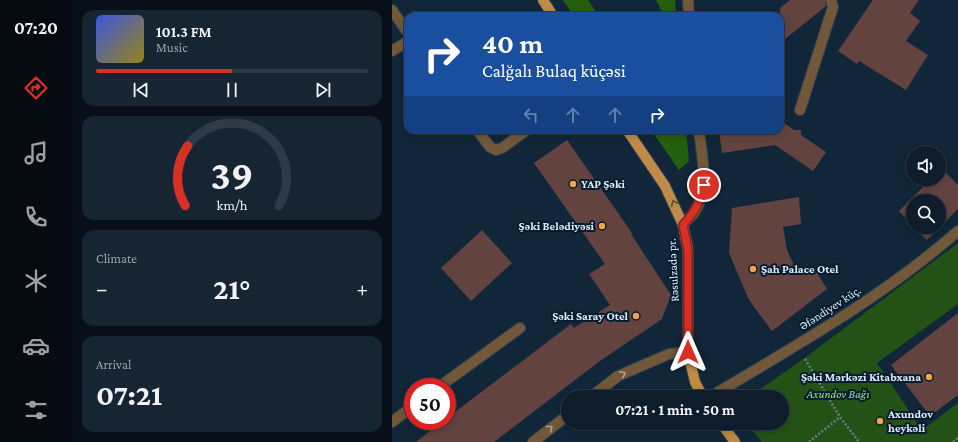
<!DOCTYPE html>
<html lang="en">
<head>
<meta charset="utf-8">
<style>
	:root { --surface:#0e1c2b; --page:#172533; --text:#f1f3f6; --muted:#9ba1a9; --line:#2e3a47; --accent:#d93025 }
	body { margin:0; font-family:"Crimson Pro",serif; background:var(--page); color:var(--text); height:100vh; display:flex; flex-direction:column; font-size:15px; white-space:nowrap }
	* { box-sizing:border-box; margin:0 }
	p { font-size:13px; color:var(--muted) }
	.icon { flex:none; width:22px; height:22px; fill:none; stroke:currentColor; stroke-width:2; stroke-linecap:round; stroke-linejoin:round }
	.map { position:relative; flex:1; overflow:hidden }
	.side { display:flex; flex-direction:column; gap:10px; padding:10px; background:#080f18; width:320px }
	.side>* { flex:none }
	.hud { position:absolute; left:12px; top:12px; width:380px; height:122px; border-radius:12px; box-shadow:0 2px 10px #0003,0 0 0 1px var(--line); background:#1a4fa0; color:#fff; overflow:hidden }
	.tools { position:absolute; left:514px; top:146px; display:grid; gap:8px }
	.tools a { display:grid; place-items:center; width:40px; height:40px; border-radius:50%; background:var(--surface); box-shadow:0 2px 10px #0003,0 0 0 1px var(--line); font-size:20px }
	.speed { position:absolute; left:12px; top:378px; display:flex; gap:8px; font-size:20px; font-weight:700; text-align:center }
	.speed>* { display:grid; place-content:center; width:52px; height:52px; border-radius:50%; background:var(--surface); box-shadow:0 2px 10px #0003,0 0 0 1px var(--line); line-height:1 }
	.speed .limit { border:6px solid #d22; background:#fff; color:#111 }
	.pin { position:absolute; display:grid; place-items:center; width:34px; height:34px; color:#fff; margin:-17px; border:2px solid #fff; border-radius:50%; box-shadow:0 1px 4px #0007 }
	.me { position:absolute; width:44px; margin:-22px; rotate:0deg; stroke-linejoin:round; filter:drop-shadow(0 0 3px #0008) }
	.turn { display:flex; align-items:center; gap:14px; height:84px; padding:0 12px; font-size:18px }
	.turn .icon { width:52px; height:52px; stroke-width:2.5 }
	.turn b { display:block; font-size:28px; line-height:34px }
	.lanes { display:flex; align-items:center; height:38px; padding:0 12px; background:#0003; justify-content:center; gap:20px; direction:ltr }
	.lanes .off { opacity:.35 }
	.big { font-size:30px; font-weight:700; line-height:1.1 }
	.side .card { flex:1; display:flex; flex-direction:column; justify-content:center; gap:6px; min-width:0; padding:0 14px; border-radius:12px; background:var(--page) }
	.side .dial { align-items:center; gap:0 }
	.dial svg { height:104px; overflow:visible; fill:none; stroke:var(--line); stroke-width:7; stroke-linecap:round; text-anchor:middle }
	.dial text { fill:var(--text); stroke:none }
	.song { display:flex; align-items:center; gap:12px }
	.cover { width:48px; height:48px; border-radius:6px; background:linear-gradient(135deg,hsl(230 70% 55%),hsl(50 70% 35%)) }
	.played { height:4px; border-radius:2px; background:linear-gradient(90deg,var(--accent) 50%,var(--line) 50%) }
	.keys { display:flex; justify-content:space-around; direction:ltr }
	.heat { display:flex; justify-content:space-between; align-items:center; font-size:22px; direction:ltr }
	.trip { position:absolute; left:169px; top:390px; width:228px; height:40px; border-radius:20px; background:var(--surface); box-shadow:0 2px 10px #0003,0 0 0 1px var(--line); font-weight:700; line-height:40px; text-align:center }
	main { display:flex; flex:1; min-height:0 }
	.tab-bar { display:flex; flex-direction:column; width:72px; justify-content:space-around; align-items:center; background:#060b11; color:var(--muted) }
	.tab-bar .icon { width:28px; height:28px }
	.tab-bar .current { color:var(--accent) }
	.tab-bar b { font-size:18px; color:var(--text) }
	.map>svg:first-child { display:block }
	.green { fill:#245216 }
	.forest { fill:#245f0d }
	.building { fill:#63433f }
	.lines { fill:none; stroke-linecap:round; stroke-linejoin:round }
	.minor-casing { stroke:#2f4254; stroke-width:12 }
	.major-casing { stroke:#2f4254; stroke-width:12 }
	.path { stroke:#697a8a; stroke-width:2.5; stroke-dasharray:2 2; stroke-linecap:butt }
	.minor { stroke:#725839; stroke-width:10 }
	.major { stroke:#c08b46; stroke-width:10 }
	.oneway { stroke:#5b4e39 }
	.oneway2 { stroke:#a8a298 }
	.route-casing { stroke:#8d1f18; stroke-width:10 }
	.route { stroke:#d93025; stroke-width:7 }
	.poi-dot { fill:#f6a248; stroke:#081c2f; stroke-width:1.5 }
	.labels { text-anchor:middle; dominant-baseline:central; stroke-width:4; stroke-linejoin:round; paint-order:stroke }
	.poi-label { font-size:12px; font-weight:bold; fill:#deebf8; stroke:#081c2f; text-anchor:start }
	.street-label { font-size:12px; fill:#deebf8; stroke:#081c2f }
	.park-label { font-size:12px; font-style:italic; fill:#94e47e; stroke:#081c2f }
</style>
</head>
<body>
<main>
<nav class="tab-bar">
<b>07:20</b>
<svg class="icon current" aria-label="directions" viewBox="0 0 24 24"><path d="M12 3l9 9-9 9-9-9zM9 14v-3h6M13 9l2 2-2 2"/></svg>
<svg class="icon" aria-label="music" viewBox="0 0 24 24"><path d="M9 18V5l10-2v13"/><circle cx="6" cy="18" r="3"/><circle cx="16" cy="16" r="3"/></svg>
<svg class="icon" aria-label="phone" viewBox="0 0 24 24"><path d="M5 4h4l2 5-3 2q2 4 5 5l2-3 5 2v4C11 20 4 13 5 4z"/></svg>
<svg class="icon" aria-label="climate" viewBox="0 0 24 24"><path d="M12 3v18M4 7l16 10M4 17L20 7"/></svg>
<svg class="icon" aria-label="car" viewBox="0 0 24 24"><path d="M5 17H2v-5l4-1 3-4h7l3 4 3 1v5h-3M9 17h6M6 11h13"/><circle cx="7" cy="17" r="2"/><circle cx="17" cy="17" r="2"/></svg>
<svg class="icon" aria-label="filters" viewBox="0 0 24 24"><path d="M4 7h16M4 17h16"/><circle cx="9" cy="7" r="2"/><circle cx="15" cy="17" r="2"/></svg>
</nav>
<section class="side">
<div class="card">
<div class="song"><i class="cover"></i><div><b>101.3 FM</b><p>Music</p></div></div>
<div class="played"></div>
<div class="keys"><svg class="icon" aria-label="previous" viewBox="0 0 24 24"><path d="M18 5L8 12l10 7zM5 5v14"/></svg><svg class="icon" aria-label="pause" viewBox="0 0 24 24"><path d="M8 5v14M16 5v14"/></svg><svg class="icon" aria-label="next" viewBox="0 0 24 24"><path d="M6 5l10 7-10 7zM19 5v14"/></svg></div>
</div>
<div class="card dial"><svg viewBox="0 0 100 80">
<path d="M14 69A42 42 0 1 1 86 69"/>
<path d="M14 69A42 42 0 0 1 16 23" stroke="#d93025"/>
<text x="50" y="56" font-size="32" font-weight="700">39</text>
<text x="50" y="72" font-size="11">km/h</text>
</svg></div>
<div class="card"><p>Climate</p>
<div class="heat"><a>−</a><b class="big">21°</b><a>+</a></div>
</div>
<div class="card"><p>Arrival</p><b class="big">07:21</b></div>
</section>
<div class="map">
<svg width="566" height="442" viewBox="0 0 566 442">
	<rect width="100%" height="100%" fill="#122639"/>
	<path class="green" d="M566,243V304L485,363L530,430L566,403V442H370L354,423H390V397H357L414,357Z"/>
	<g class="forest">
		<path d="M171,0H196L207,16H182Z"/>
		<path d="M264,0H283L284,16H272Z"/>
		<path d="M259,130H294L297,161L287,170Z"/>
	</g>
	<g class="building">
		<path d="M398,0H433L434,6L388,43V8Z"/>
		<path d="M481,0H527L518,13L528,21L514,41L536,55L514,90L467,61L465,64L446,51Z"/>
		<path d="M388,120L402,130H409V135L434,152L421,171L383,145L330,153L327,130H388Z"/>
		<path d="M175,140L240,233L239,234L279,295L270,319L208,361L102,442H24L51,421H55V418L179,324L182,328L218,305L197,274L213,264L142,163Z"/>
		<path d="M549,168L566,185V209L535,240L522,227H547V201H521V226L507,211L539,179H547V171Z"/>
		<path d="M407,197L409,224L391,227L395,250L406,274L421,266L435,289L380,331L357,300L337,253L340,208Z"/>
		<path d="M90,230L120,263L79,301L49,268Z"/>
		<path d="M566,313V395L538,416L499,365Z"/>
	</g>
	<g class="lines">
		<g class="minor-casing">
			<g id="minor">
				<path d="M296,0L297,16"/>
				<path d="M0,10L16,33"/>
				<path d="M0,51L16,41"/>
				<path d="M408,110L441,7L439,0"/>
				<path d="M85,130L98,147L104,150L110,148L135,130"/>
				<path d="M291,225C294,221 299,217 302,213C318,189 310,157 307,130"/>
				<path d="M47,387L128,328"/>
				<path d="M199,397L226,376L277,354L296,352"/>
				<path d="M318,397C403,346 491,297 566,231"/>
				<path d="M0,422L21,406"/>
				<path d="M141,442L176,415"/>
			</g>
		</g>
		<g class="major-casing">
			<g id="major">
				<path d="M151,0L161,16"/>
				<path d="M235,130L273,186L291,225L296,250V352L303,382L311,397"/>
				<path d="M329,423L343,442"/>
			</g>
		</g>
		<g class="path">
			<path d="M413,359L448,417L467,442"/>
			<path d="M417,442L448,417"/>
			<path d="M561,442L566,438"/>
		</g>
		<use href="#minor" class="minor"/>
		<use href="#major" class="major"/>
	</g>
	<defs><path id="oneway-chevron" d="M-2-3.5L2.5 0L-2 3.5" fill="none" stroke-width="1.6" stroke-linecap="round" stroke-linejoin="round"/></defs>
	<use class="oneway" href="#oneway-chevron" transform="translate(282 203) rotate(-116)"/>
	<g class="oneway2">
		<use href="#oneway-chevron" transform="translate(231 374) rotate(-27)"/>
		<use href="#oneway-chevron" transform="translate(158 428) rotate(-38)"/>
	</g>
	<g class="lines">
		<g class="route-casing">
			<path id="route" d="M296,352V250L291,225C304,211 307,203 312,185"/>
		</g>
		<use href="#route" class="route"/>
	</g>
	<g class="poi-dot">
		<circle cx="181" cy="184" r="4"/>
		<circle cx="210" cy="226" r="4"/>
		<circle cx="361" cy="269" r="4"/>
		<circle cx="244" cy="316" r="4"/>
		<circle cx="537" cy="377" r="4"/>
		<circle cx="488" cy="421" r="4"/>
	</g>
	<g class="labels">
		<g class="poi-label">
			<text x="189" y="184">YAP Şəki</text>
			<text x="202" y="226" text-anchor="end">Şəki Belədiyəsi</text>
			<text x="369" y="269">Şah Palace Otel</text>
			<text x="236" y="316" text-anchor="end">Şəki Saray Otel</text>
			<text x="529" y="377" text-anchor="end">Şəki Mərkəzi Kitabxana</text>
			<text x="496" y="414">Axundov<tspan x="496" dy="14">heykəli</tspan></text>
		</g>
		<g class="street-label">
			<text transform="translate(281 270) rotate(-93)">Rəsulzadə pr.</text>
			<text transform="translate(438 308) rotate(-33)">Əfəndiyev küç.</text>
		</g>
		<g class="park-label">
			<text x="446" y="394">Axundov Bağı</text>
		</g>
	</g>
</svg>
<div class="tools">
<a><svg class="icon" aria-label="sound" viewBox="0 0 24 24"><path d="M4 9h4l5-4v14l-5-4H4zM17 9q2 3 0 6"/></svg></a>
<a><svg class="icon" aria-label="search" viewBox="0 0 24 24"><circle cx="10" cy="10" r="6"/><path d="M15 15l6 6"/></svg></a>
</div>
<div class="speed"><div class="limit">50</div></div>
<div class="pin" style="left:312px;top:185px;background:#d93025"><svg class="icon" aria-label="arrive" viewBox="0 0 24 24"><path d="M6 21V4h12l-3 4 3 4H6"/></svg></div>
<svg class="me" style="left:296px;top:352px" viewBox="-20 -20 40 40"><path d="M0-17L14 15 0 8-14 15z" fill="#d93025" stroke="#fff" stroke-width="4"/></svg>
<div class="trip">07:21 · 1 min · 50 m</div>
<div class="hud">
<div class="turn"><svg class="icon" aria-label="right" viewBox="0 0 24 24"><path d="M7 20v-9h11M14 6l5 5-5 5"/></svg><div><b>40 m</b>Calğalı Bulaq küçəsi</div></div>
<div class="lanes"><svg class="icon off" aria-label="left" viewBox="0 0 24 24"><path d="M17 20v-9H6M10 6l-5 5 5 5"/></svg><svg class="icon off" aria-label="ahead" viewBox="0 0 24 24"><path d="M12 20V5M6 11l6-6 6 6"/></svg><svg class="icon off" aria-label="ahead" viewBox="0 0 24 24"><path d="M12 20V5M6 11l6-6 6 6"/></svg><svg class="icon" aria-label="right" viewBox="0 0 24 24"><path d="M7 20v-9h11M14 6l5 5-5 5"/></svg></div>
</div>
</div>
</main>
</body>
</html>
